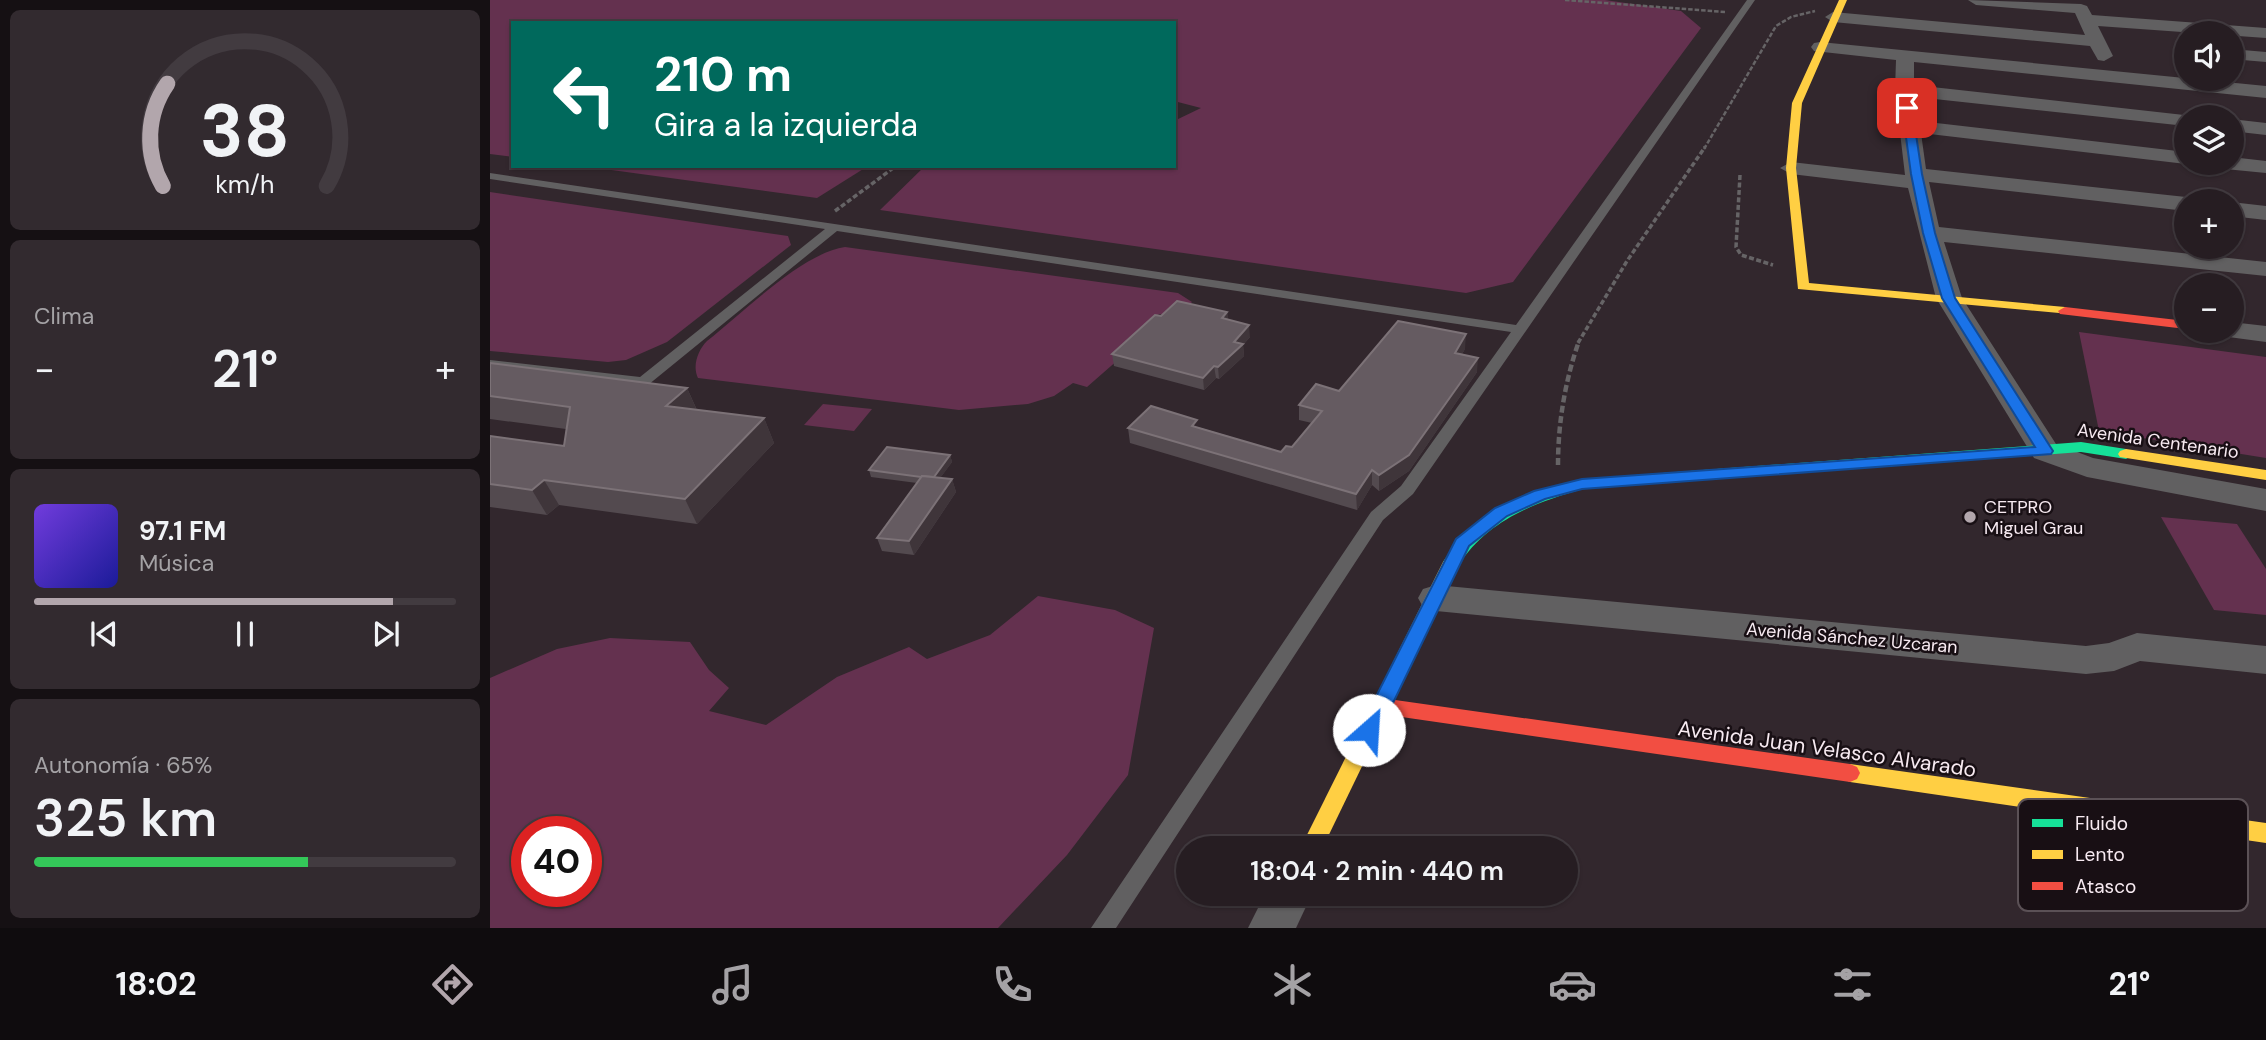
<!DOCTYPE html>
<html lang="es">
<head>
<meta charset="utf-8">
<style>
	:root { --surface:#261d22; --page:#322a2f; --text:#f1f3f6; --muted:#a4a2a5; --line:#423b40; --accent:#b2a6ac }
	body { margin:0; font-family:"DM Sans",sans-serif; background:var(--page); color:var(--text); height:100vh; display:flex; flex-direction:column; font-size:26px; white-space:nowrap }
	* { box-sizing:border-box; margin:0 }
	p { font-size:23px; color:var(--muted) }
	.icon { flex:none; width:38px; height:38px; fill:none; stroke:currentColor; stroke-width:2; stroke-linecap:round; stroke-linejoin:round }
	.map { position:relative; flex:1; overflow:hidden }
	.details { display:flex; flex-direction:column; gap:10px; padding:10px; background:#151013; width:490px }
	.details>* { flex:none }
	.guide { position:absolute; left:21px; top:21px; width:665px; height:147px; border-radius:0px; box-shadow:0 2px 5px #0004,0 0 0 2px var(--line); background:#00695c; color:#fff; overflow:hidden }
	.tools { position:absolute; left:1684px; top:21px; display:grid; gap:14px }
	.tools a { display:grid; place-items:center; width:70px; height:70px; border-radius:50%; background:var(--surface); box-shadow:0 2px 5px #0004,0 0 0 2px var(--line); font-size:35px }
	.speed { position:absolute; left:21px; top:816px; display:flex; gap:14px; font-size:35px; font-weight:700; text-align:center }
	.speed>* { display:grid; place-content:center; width:91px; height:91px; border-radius:50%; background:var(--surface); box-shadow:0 2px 5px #0004,0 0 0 2px var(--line); line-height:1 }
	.speed .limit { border:10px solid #d22; background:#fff; color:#111 }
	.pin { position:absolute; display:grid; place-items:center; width:60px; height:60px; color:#fff; margin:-30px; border-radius:14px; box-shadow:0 4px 10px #0006 }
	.me { position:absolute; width:77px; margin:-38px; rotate:26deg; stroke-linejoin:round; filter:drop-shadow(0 0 5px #0008) }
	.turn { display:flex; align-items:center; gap:24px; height:147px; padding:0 28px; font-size:32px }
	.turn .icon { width:91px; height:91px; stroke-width:2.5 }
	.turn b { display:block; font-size:49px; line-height:60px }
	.big { font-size:52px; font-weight:600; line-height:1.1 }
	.details .card { flex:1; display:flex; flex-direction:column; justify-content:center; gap:10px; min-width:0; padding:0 24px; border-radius:10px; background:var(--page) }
	.details .dial { align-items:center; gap:0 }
	.dial svg { height:182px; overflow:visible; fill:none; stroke:var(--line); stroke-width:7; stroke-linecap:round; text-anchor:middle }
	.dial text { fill:var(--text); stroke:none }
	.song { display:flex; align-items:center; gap:21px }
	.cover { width:84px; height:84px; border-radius:10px; background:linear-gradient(135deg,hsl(260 70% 55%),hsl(240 70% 35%)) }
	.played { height:7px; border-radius:4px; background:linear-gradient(90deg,var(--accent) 85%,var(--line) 85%) }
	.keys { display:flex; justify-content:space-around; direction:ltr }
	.heat { display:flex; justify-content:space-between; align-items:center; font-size:38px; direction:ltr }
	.charge { height:10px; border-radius:5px; background:linear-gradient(90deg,#34c759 65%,var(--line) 0) }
	.trip { position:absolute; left:686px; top:836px; width:402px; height:70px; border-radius:35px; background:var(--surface); box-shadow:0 2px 5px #0004,0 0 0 2px var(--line); font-weight:600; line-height:70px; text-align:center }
	.menu { display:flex; height:112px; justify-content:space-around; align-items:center; background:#0f0c0e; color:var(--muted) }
	.menu .icon { width:49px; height:49px }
	.menu .active { color:var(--accent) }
	.menu b { font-size:32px; color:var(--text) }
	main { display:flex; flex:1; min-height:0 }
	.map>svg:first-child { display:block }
	.green { fill:#64314f; fill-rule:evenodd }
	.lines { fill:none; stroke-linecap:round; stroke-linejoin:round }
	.path-far2 { stroke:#666466; stroke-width:2.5; stroke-dasharray:4.5 2; stroke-linecap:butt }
	.path-far1 { stroke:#666466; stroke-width:3.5; stroke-dasharray:5 2.5; stroke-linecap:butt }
	.path { stroke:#666466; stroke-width:4.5; stroke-dasharray:7 3.5; stroke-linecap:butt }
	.lane { fill:#616061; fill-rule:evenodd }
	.street { fill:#616061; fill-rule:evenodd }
	.fast { fill:#16e098; fill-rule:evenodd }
	.slow { fill:#ffcf43; fill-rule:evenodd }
	.jam { fill:#f24e42; fill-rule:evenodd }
	.wall { fill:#534a4f }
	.shaded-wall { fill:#3f353a }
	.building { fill:#655b61; stroke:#7c7277; stroke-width:2 }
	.route { fill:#1a73e8; stroke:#114b97; stroke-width:2 }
	.poi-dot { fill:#b2a6ac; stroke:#180f14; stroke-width:2.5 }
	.labels { text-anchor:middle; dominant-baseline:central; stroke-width:5; stroke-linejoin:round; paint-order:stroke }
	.street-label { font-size:18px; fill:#f7eaf1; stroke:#180f14 }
	.poi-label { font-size:18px; fill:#f7eaf1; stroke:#180f14; text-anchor:start }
	.near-street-label { font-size:21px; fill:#f7eaf1; stroke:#180f14 }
	.key { fill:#180f14; stroke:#5b5156; stroke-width:2 }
	.key-label { font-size:19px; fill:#f7eaf1 }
</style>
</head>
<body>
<main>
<section class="details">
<div class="card dial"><svg viewBox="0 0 100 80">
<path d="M14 69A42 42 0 1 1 86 69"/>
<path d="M14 69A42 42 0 0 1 16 24" stroke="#b2a6ac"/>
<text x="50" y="56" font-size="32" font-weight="700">38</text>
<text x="50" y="72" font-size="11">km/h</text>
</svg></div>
<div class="card"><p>Clima</p>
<div class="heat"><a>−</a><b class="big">21°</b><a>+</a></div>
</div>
<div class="card">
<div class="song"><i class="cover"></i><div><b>97.1 FM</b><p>Música</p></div></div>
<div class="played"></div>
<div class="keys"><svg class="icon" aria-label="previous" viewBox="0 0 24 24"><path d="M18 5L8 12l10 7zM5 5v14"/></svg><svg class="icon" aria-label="pause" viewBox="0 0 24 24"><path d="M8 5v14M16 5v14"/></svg><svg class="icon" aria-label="next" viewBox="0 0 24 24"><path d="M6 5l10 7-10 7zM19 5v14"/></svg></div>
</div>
<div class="card"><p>Autonomía · 65%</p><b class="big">325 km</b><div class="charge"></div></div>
</section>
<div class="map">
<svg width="1776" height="928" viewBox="0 0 1776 928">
	<rect width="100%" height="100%" fill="#32272d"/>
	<g class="green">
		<path d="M0,0H1115L1191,11L1211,28L1023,282L976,293L390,210L435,166H684V121L711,108L684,101V23H23V157L0,154Z"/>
		<path d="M92,166H378L327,198Z"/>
		<path d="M0,192L298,236L301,245L177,342L136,360L118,362L0,351Z"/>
		<path d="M355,247L688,293L702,302C691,314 684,317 669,314L639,342L645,345L597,387L583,383L564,396L538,404L469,410L208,378C202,366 208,350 217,341C253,313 312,253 355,247Z"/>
		<path d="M1589,332L1776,357V458L1609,431Z"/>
		<path d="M333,404L382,409L364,431L314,425Z"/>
		<path d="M1671,517L1747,524L1776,569V615L1724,610Z"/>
		<path d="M548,596L625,610L664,628L638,775L577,855L508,928H0V678L67,649L120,638L200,642L219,670L239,688L219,711L276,725L347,677L419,647L437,659L500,635ZM37,831H96V891H37Z"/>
	</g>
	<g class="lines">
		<g class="path-far2">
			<path d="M1075,0L1235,12"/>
			<path d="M1214,149L1286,26L1301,17L1325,11"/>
		</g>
		<g class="path-far1">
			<path d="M1250,175L1246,247L1251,255L1283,265"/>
			<path d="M345,211L406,166"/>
			<path d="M1088,343L1137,261L1215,147"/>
		</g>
		<path class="path" d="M1068,465C1068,423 1075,381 1089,341"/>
		<path class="lane" d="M1257,0H1265L923,494L893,520L626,928H601L881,512L911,486L1021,332L347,231L158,385L0,368V360L150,377L335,229L0,179V173L1026,325Z"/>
		<g class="street">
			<path d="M1478,0L1591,4L1597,6L1602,15L1776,28V38L1608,26L1623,56L1614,61L1608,60L1600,46L1343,22L1335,17L1343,12L1595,35L1585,13L1486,5Z"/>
			<path d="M1330,42L1776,86V98L1424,62V85L1703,116L1696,117V126L1426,97L1429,121L1696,152V163H1703L1696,164L1431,133L1436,169L1696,197L1706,201H1696V211L1439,182L1449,227L1776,262V276L1454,242L1472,298L1566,444L1603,458L1776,489V511L1597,477L1544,458L1446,298L1418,188L1301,174L1290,168L1301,162L1415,175L1405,90L1406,60L1324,51L1321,47L1324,43Z"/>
			<path d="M1741,49L1776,52V62L1741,59Z"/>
			<path d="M1741,119L1776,123V135L1741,131Z"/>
			<path d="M1741,157L1776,161V173L1735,169L1724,163H1741Z"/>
			<path d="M1741,202L1776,206V220L1741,216Z"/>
			<path d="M1741,322L1776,326V342L1731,336L1728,331H1741Z"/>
			<path d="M946,585L1596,646L1619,643L1647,633L1776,646V674L1650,661L1624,671L1596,674L946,611L933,607L928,598L933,589Z"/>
			<path d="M775,894H822L806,928H758Z"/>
		</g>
		<path class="fast" d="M1591,442L1636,449L1644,454L1636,459L1591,452L1093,489C1043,503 997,521 968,566H956L953,562C984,511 1037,493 1092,479Z"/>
		<g class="slow">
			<path d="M1349,0H1357L1312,103L1306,168L1319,283L1575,307L1582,311L1580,314L1308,289L1296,168L1302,103Z"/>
			<path d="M1636,449L1776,470V480L1630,457L1628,454L1630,451Z"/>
			<path d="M962,556L968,558L971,562L832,849H810L953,562L956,558Z"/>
			<path d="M1360,764L1776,823V843L1360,782L1353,779L1350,773L1353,767Z"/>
		</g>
		<g class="jam">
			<path d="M1575,307L1696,321V329L1570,314L1568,311Z"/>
			<path d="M891,698L1360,764L1367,767L1370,773L1367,779L1360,782L891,714L884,712L881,706L884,700Z"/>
		</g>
	</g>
	<g class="wall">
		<path d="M737,312L738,320L760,337L753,345L754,356L729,379L726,378L714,390L624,366L622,354L671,316Z"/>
		<path d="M975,349L972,354L987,372L919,471L889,491L882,485L867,510L640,443L638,428L708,427L791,452L802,447L822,423L809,420V405Z"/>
		<path d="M0,363L197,388L207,410L274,418L284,443L207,524L69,505L57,515L0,507V436L74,446L76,429L0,419Z"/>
		<path d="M460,455L462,462L450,478L462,479L466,492L424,555L392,551L387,538L427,483L381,477L379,470Z"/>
	</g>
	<g class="shaded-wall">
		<path d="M737,312L739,324L732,318Z"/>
		<path d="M759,325L760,337L753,345L754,356L729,379L728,367L744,342Z"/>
		<path d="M976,334L975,349L964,367L965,353Z"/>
		<path d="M988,358L987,372L919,471L889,491V475Z"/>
		<path d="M724,366L726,378L714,390L713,378Z"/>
		<path d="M197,388L208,413L176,406Z"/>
		<path d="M274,418L284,443L207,524L195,499Z"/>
		<path d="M460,455L462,462L445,485L443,478Z"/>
		<path d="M882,470V485L867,510L866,494Z"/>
		<path d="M462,479L466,492L424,555L419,541Z"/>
		<path d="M54,480L69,505L57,515L42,490Z"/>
	</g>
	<g class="building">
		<path d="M687,301L737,312L732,318L759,325L744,342L753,344L728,367L724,366L713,378L622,354L665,315L671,316Z"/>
		<path d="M908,321L976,334L965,353L988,358L919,455L889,475L882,470L866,494L638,428L661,406L707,420L702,426L791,452L796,446L802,447L832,411L809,405L826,384L849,391Z"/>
		<path d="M0,363L197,388L176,406L274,418L195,499L54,480L42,490L0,484V436L74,446L80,407L0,396Z"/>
		<path d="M397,447L460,455L444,477L432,476L431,477L379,470Z"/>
		<path d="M432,476L462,479L419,541L387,538Z"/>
	</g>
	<path class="route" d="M1417,105L1422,108L1432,174L1445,233L1465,298L1563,451L1561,454L1092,489L1055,499L1017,516L979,546L887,736H872L869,730L966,539L1005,508L1044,491L1092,479L1545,447L1452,298L1433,233L1421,174L1412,108Z"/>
	<circle class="poi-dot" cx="1480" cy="517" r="7"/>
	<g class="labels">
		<g class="street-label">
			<text transform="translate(1668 441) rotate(8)">Avenida Centenario</text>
			<text transform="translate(1362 638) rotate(5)">Avenida Sánchez Uzcaran</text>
		</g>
		<g class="poi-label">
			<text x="1494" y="507">CETPRO<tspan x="1494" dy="21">Miguel Grau</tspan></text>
		</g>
		<g class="near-street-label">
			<text transform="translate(1337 749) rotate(8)">Avenida Juan Velasco Alvarado</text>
		</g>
	</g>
	<rect x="1528" y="799" width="230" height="112" rx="10" class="key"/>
	<rect x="1542" y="819" width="31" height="8" fill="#16e098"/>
	<rect x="1542" y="850" width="31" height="9" fill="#ffcf43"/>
	<rect x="1542" y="882" width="31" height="8" fill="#f24e42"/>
	<g class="key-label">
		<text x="1585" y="830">Fluido</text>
		<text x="1585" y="861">Lento</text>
		<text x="1585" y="893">Atasco</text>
	</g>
</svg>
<div class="tools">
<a><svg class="icon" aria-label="sound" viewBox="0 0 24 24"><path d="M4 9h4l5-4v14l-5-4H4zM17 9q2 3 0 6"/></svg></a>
<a><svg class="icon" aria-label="layers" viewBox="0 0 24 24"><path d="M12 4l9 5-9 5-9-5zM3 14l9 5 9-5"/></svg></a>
<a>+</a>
<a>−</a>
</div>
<div class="speed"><div class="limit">40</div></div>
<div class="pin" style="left:1417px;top:108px;background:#d93025"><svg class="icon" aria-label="arrive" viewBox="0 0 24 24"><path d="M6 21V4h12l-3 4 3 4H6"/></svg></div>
<svg class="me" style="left:879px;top:730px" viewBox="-20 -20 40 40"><circle r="19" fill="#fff"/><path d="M0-13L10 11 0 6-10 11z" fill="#1a73e8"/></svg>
<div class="trip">18:04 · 2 min · 440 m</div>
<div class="guide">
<div class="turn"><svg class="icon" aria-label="left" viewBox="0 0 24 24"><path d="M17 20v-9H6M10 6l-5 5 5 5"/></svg><div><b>210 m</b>Gira a la izquierda</div></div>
</div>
</div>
</main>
<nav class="menu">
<b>18:02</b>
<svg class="icon active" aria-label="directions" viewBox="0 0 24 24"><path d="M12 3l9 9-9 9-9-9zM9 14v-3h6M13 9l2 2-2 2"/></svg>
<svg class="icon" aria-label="music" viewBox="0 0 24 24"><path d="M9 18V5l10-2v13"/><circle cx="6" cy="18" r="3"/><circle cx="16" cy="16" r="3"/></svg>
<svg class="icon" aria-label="phone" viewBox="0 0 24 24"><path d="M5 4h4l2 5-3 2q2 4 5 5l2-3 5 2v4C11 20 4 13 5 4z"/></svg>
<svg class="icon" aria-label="climate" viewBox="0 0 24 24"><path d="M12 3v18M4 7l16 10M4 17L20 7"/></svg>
<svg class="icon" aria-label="car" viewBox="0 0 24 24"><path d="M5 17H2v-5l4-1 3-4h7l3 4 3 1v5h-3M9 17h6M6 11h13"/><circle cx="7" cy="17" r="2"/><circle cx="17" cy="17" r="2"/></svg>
<svg class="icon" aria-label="filters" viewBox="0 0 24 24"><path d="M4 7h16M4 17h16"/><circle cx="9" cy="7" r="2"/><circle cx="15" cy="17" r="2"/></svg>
<b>21°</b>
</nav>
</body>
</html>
